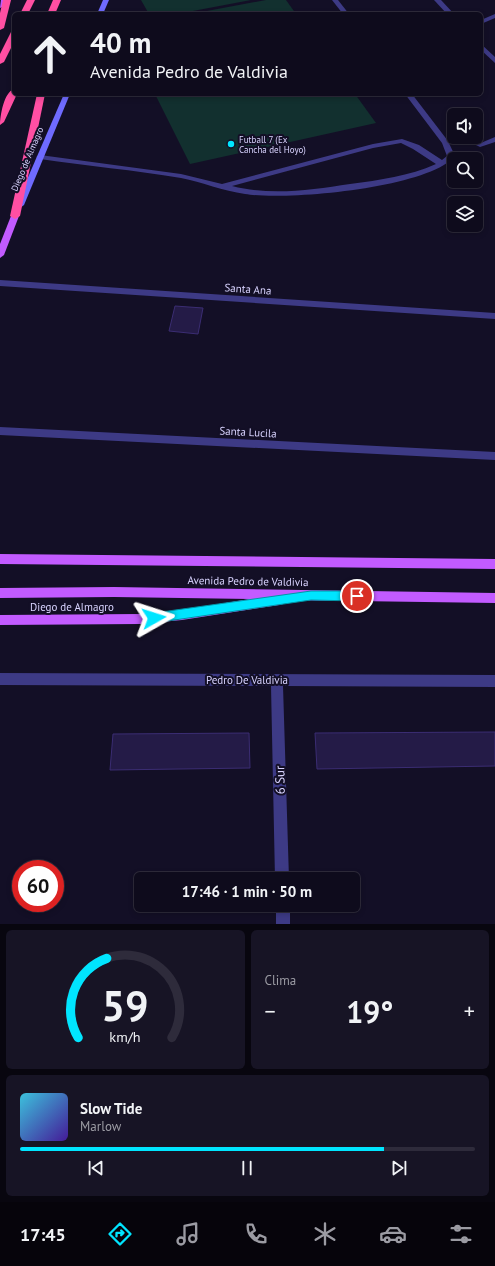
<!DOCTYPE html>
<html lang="es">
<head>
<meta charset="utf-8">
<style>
	:root { --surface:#0e0b1c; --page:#171425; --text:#f1f3f6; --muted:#9b9ba3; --line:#2e2b3b; --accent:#00e5ff }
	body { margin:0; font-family:"PT Sans",sans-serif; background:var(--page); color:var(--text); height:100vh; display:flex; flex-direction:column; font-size:15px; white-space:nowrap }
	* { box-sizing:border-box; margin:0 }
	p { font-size:13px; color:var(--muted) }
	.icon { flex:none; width:22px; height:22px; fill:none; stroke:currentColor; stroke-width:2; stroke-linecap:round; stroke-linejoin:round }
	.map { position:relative; height:924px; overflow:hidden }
	.sheet { display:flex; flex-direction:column; gap:6px; padding:6px; background:#08060f; flex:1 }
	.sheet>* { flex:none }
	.guide { position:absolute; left:12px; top:12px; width:471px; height:84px; border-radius:6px; box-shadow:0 2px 6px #0003,0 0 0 1px var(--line); background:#0e0b1c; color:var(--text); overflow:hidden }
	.controls { position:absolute; left:447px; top:108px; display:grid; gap:8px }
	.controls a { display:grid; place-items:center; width:36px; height:36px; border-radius:6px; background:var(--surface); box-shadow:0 2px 6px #0003,0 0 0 1px var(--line); font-size:20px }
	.speed { position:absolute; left:12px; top:860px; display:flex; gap:8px; font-size:20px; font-weight:700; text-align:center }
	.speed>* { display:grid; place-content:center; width:52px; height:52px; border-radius:50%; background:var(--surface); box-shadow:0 2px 6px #0003,0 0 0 1px var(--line); line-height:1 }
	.speed .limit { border:6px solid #d22; background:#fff; color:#111 }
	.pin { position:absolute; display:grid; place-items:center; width:34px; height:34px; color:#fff; margin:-17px; border:2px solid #fff; border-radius:50%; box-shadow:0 1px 4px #0007 }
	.me { position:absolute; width:44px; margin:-22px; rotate:84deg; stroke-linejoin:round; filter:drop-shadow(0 0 3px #0008) }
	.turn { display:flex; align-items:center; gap:14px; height:84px; padding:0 12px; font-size:18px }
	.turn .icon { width:52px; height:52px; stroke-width:2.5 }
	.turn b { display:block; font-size:28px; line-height:34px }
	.big { font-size:30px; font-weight:700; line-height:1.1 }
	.sheet .widget { flex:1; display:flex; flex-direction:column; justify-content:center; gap:6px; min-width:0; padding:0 14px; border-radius:6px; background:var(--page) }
	.sheet .dial { align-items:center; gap:0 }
	.dial svg { height:104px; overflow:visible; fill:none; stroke:var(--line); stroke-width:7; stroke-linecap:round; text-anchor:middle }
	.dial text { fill:var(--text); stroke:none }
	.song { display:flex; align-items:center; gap:12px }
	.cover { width:48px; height:48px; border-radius:6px; background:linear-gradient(135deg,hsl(190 70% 55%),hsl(260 70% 35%)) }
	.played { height:4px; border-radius:2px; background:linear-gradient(90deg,var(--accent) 80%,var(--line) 80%) }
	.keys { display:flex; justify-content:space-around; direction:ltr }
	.heat { display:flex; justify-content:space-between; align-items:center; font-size:22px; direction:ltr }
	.sheet .tiles { flex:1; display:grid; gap:6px; grid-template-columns:1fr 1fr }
	.widget:last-child { grid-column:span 2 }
	.trip { position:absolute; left:134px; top:872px; width:226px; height:40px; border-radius:6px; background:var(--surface); box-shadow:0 2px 6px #0003,0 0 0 1px var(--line); font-weight:700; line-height:40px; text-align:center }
	.tabs { display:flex; height:64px; justify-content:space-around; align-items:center; background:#06040b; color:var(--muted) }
	.tabs .icon { width:28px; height:28px }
	.tabs .selected { color:var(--accent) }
	.tabs b { font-size:18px; color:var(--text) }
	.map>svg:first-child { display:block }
	.green { fill:#12302f }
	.building { fill:#241b47; stroke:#3b2d73 }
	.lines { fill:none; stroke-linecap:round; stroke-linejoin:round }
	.lane { fill:#3d3a85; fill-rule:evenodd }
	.street { fill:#3d3a85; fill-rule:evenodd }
	.secondary { fill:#6f6bff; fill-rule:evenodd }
	.primary { fill:#c25bff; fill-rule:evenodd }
	.highway { fill:#ff4fa3; fill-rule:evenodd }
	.route { fill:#00e5ff; stroke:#0095a6 }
	.poi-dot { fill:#00e5ff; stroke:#130f26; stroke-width:1.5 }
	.labels { text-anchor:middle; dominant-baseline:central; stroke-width:4; stroke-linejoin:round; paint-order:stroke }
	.far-poi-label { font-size:9px; fill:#d9d4ff; stroke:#130f26; text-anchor:start }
	.far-street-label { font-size:9px; fill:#d9d4ff; stroke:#130f26 }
	.street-label { font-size:11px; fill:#d9d4ff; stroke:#130f26 }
	.near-street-label { font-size:13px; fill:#d9d4ff; stroke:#130f26 }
</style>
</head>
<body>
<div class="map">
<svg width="495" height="924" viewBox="0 0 495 924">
	<rect width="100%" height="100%" fill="#130f26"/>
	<g class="green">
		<path d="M141,0H251L177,14H149Z"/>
		<path d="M266,0H286L296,14H191Z"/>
		<path d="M155,94H355L376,123L190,164Z"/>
	</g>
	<g class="building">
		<path d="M175,306L203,308L198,334L169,331Z"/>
		<path d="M495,732V766L317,769L315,733Z"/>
		<path d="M249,733L250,768L110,770L113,734Z"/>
	</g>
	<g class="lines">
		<g class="lane">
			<path d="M332,0H338L349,14H343Z"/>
			<path d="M405,94H412L448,141L455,156C429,188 286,201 245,194C223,191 202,182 181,178C134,170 87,166 40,159L36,157L40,155L181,174L222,184L373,144L402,139L419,145L442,160L447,156L442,143ZM401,143L413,149L436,164C409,176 380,180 350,184C311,190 271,196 232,186L373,148Z"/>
		</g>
		<g class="street">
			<path d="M434,0H441L454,14H447Z"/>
			<path d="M495,14V18L481,24V20Z"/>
			<path d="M481,44L495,57V63L481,50Z"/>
			<path d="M495,137V142L480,147L476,145Z"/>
			<path d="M0,280L495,313V319L0,286Z"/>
			<path d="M0,427L495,452V460L0,435Z"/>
			<path d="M0,673L495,675V687L283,686L289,879H275L271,686L0,685Z"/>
			<rect x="276" y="905" width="14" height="19"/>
		</g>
		<g class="secondary">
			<path d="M103,0H109L103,14H97Z"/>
			<path d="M64,94H70L24,205L20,208L17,207L16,205Z"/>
		</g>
		<g class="primary">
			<path d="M1,0H7L2,7L0,8Z"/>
			<path d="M15,213L19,216L4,255L0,258V244L11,216Z"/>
			<path d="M0,554L495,559V569L0,564Z"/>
			<path d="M114,587L495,593V603L284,600L283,604L279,605L182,620L140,624L0,625V615L140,614L182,610L250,599L114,597L0,598V588Z"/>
		</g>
		<g class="highway">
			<path d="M3,0H11L4,28L0,30V13Z"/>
			<path d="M27,0H35L28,14H20Z"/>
			<path d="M53,0H61L55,14H47Z"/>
			<path d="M11,32H14V42L4,62L0,64V54Z"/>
			<path d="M14,89V94H17L4,122L0,125C0,116 4,92 14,89Z"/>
			<path d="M37,94H45L20,216L15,219L10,216Z"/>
		</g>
	</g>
	<path class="route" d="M311,591H357L360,593L362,596L360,599L357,601L311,600L154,623L150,621L149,618L150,615L154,613Z"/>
	<circle class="poi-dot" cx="231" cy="144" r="4"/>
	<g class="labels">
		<g class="far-poi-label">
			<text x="239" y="139">Futball 7 (Ex<tspan x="239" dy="10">Cancha del Hoyo)</tspan></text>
		</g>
		<g class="far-street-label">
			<text transform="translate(27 159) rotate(-67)">Diego de Almagro</text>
		</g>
		<g class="street-label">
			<text transform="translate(248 289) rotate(4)">Santa Ana</text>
			<text transform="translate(248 432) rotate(3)">Santa Lucila</text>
			<text transform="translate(248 581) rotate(1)">Avenida Pedro de Valdivia</text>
			<text x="72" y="607">Diego de Almagro</text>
			<text x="247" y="680">Pedro De Valdivia</text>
		</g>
		<g class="near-street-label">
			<text transform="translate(280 780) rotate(-91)">6 Sur</text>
		</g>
	</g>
</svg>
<div class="controls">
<a><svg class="icon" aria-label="sound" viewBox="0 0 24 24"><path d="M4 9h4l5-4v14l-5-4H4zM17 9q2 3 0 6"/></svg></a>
<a><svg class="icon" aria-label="search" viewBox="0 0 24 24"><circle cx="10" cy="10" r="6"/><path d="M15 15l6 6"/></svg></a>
<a><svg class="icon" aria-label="layers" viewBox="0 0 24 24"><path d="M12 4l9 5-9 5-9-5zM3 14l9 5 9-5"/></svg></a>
</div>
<div class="speed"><div class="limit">60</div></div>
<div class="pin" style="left:357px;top:596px;background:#d93025"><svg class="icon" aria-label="arrive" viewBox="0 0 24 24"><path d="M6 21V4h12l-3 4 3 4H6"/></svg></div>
<svg class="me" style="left:154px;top:618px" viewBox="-20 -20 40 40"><path d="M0-17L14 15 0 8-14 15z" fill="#00e5ff" stroke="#fff" stroke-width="4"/></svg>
<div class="trip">17:46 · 1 min · 50 m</div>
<div class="guide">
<div class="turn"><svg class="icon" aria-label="ahead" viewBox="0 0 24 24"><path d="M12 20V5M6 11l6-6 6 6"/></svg><div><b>40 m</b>Avenida Pedro de Valdivia</div></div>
</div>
</div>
<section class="sheet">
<div class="tiles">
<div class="widget dial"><svg viewBox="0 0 100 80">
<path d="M14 69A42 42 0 1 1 86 69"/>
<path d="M14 69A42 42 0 0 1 36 8" stroke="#00e5ff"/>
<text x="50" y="56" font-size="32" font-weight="700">59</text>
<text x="50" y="72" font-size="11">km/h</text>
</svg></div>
<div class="widget"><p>Clima</p>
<div class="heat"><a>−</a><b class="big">19°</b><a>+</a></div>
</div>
<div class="widget">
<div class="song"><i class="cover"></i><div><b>Slow Tide</b><p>Marlow</p></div></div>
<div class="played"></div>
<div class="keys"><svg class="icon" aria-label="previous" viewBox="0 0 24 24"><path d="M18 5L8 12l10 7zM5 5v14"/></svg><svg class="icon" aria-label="pause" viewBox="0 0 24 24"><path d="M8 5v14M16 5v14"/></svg><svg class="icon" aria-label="next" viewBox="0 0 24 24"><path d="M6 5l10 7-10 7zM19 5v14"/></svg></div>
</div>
</div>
</section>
<nav class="tabs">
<b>17:45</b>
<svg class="icon selected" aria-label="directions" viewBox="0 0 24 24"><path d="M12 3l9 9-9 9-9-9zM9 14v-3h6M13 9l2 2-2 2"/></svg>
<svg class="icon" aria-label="music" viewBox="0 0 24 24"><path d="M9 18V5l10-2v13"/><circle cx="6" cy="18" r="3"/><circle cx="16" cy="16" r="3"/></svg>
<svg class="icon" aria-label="phone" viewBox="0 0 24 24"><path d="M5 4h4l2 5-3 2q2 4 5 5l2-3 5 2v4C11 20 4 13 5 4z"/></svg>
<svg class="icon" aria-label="climate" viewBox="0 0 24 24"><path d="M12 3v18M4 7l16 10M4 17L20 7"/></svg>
<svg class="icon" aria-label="car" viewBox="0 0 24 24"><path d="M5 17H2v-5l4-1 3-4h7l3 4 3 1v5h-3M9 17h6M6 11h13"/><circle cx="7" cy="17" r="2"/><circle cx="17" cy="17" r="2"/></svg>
<svg class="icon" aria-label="filters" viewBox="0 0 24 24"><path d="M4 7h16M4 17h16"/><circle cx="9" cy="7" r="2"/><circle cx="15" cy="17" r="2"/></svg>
</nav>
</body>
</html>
